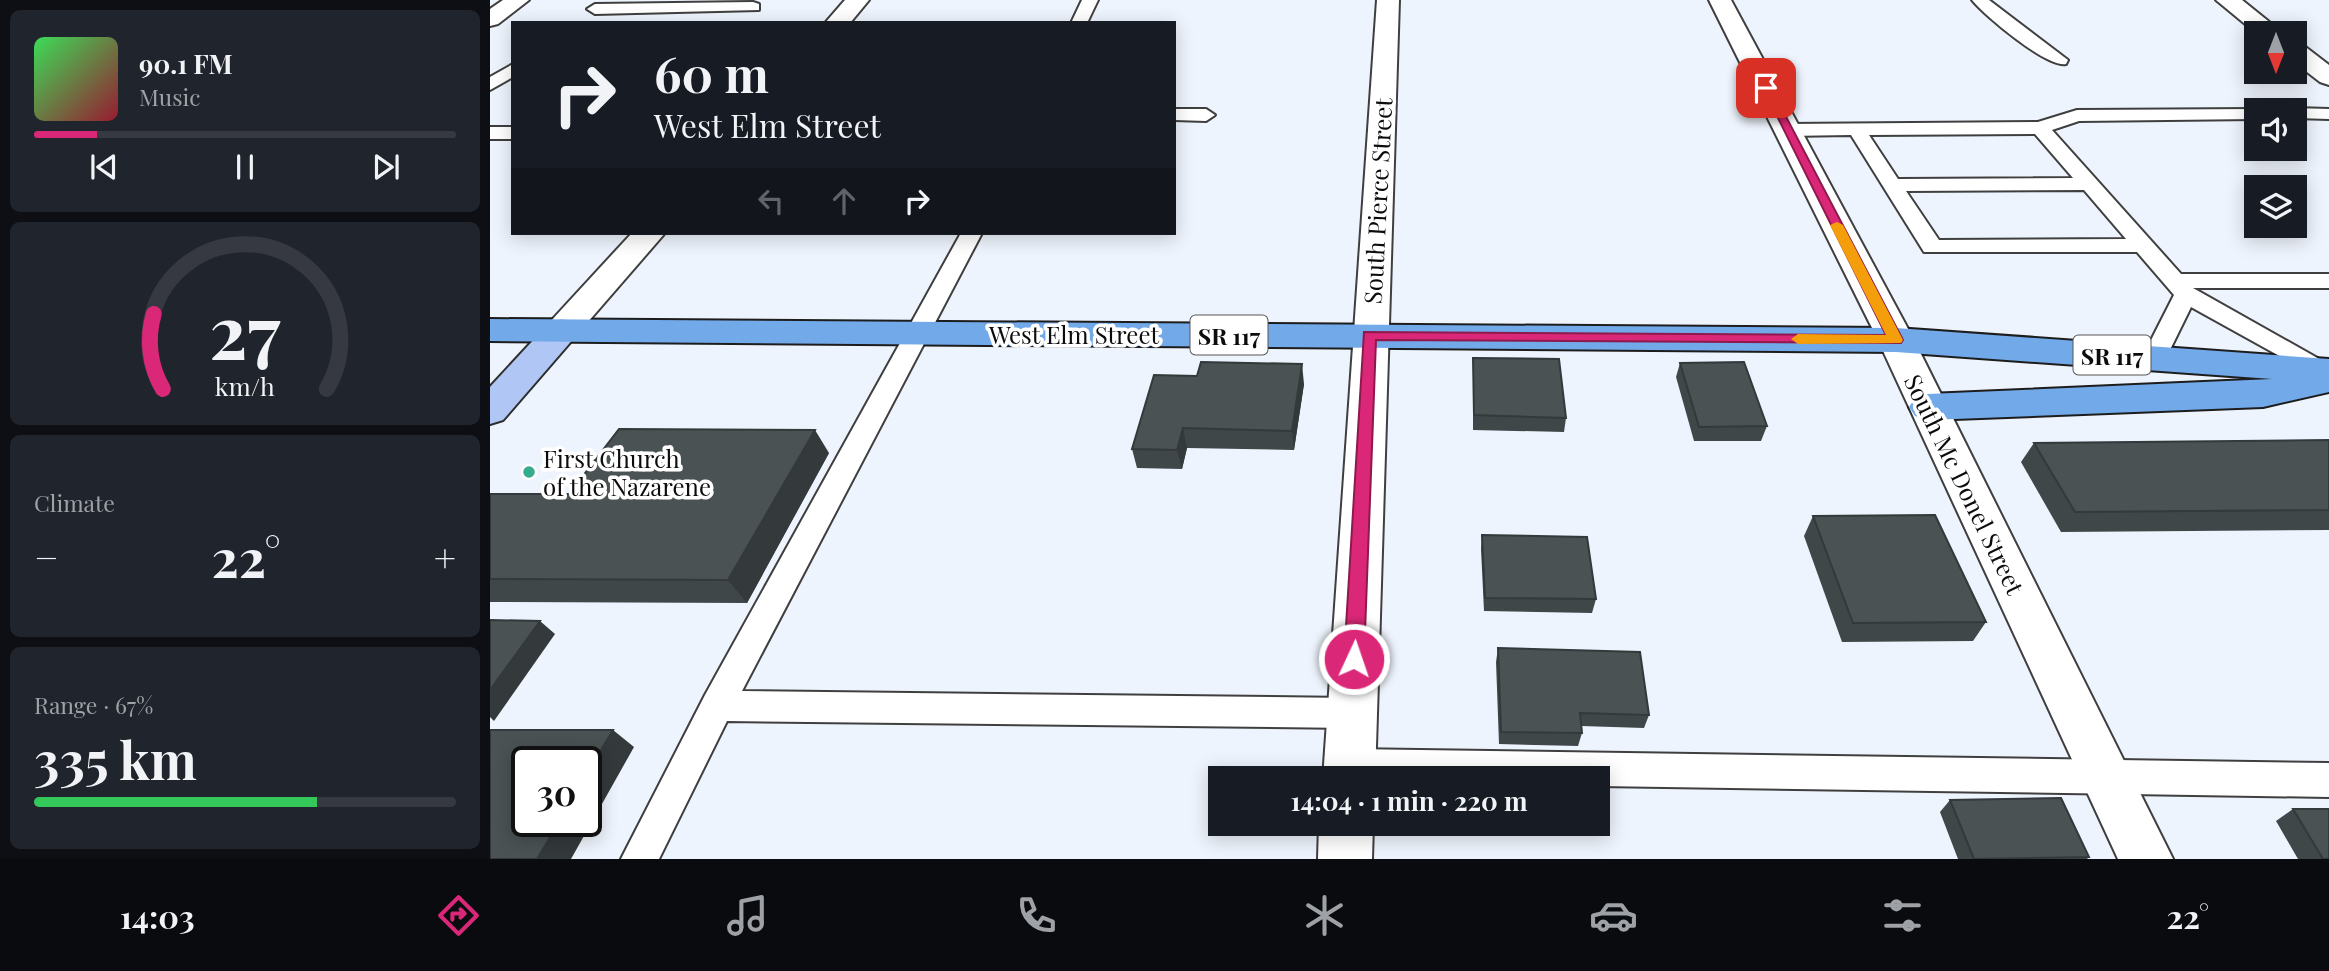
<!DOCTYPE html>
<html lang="en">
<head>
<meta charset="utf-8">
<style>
	:root { --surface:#171b24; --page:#20242c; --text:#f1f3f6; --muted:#9ea1a6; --line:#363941; --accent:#db2777 }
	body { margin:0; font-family:"Playfair Display",serif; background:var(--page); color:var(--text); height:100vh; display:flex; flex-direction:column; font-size:26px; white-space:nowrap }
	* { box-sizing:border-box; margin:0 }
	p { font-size:23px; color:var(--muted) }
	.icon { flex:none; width:38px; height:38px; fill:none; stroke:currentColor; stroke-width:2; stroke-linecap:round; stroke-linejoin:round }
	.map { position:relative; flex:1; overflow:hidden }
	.details { display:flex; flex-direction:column; gap:10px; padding:10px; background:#0d0f14; width:490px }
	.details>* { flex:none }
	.banner { position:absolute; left:21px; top:21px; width:665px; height:214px; border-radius:0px; box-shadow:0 4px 18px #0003; background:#171b24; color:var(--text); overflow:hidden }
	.needle { width:46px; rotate:180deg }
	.buttons { position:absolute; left:1754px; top:21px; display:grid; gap:14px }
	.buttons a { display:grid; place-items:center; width:63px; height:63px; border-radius:0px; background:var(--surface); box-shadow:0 4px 18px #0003; font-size:35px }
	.speed { position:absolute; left:21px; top:746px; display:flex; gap:14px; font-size:35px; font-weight:700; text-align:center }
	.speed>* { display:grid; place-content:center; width:91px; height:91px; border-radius:50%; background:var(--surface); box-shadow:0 4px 18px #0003; line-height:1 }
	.speed .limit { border:4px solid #111; border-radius:10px; background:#fff; color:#111 }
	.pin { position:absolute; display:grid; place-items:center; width:60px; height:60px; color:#fff; margin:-30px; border-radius:14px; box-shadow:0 4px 10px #0006 }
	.me { position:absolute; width:77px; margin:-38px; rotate:3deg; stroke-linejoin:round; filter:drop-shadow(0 0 5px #0008) }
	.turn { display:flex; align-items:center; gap:24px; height:147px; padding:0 28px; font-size:32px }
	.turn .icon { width:91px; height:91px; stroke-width:2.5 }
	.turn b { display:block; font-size:49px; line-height:60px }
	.lanes { display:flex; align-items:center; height:66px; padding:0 28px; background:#0003; justify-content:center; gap:35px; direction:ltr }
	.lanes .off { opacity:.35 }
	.big { font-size:52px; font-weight:700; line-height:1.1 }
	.details .card { flex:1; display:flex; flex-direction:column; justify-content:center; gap:10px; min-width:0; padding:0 24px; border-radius:10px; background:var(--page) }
	.details .dial { align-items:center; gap:0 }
	.dial svg { height:182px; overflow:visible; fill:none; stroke:var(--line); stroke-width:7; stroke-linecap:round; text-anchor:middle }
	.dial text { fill:var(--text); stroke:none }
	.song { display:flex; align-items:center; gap:21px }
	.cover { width:84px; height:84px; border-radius:10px; background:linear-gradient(135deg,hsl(130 70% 55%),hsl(350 70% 35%)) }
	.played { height:7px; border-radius:4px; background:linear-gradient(90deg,var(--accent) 15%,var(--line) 15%) }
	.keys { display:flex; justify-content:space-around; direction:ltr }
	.heat { display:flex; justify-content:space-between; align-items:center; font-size:38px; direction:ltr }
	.charge { height:10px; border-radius:5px; background:linear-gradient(90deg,#34c759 67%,var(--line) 0) }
	.trip { position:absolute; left:718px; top:766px; width:402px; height:70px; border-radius:0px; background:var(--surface); box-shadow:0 4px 18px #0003; font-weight:700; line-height:70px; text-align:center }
	.tabs { display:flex; height:112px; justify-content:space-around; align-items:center; background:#090b0e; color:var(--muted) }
	.tabs .icon { width:49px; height:49px }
	.tabs .current { color:var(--accent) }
	.tabs b { font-size:32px; color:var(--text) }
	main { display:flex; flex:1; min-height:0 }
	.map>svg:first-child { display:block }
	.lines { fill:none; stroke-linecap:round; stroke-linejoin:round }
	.service-casing { stroke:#3f3f3f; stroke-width:4 }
	.minor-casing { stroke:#3f3f3f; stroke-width:4 }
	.tertiary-casing { stroke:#3f3f3f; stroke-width:4 }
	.secondary-casing { stroke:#2e2e2e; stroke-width:4 }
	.primary-casing { stroke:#1d1d1d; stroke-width:4 }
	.service { fill:#fff; fill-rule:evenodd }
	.minor { fill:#fff; fill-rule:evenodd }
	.tertiary { fill:#fff; fill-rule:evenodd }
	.secondary { fill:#b0c7f6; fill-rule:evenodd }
	.primary { fill:#72a9e9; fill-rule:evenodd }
	.wall { fill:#404748 }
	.shaded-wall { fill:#34393b }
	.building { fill:#4a5254; stroke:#34393b; stroke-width:2 }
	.route { fill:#db2777; stroke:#8e194d; stroke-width:2 }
	.slow { fill:#f59e0b }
	.poi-dot { fill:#35ac8c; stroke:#fff; stroke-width:2.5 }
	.labels { text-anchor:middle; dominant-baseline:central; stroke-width:7; stroke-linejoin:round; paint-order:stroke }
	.shield { fill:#fff; stroke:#555; stroke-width:2 }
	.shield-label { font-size:23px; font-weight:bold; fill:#0c0c0c }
	.street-label { font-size:24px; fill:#0c0c0c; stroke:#fff }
	.poi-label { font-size:24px; fill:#0c0c0c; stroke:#fff; text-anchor:start }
</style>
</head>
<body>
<main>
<section class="details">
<div class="card">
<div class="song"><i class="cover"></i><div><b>90.1 FM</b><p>Music</p></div></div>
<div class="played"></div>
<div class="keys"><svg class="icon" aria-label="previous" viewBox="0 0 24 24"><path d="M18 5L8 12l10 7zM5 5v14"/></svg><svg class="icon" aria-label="pause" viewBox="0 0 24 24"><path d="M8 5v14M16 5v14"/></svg><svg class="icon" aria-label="next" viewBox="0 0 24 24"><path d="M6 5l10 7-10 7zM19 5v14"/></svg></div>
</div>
<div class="card dial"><svg viewBox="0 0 100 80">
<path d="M14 69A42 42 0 1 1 86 69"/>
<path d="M14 69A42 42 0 0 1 10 36" stroke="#db2777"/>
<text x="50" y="56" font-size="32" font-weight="700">27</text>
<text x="50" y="72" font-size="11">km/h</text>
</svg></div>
<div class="card"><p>Climate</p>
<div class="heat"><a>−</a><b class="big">22°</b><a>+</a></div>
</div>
<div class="card"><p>Range · 67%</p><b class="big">335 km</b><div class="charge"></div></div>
</section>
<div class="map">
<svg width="1839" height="859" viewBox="0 0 1839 859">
	<rect width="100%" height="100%" fill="#eef4fd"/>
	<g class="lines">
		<g class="service-casing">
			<g id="service">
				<path d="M592,0H608L597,23H581Z"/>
				<path d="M1482,0H1499L1578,60L1576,64C1557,68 1495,16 1482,0Z"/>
				<path d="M263,2L269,4V10L105,14L97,9L105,4Z"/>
				<path d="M23,64V77L0,90V77Z"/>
				<path d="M1804,108L1839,109V119L1804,118V110H1797Z"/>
				<path d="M684,109H716L725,115L716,121L684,120Z"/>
				<path d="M1766,109L1773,110H1766V119L1589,121L1562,130L1691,274H1839V288H1703L1838,364V376L1829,378L1701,307L1673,364H1655L1652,358L1684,295L1647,252H1434L1361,135L1297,136L1288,130L1297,124L1548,122L1587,110ZM1545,134L1583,178L1408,179L1379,135ZM1594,190L1636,239L1449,240L1416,191Z"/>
				<rect x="0" y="127" width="23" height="12"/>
				<path d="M471,233H492L252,691L861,698L873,702L878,713L873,724L861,728L237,721L169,859H131L215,695Z"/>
				<path d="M859,749L1839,763V797L1108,786V779H849L842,766L847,754Z"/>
			</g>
		</g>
		<g class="minor-casing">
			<g id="minor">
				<path d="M887,0H909L885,779H833Z"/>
				<path d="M1219,0H1241L1424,340L1683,859H1628L1388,340Z"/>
				<path d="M1726,0H1752L1793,33H1766Z"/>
				<path d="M1804,43L1813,45L1839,65V85L1830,82L1804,62Z"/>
				<path d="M829,824H883L882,859H828Z"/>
			</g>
		</g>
		<g class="tertiary-casing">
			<g id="tertiary">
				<path d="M13,0H39L8,24L0,26V9Z"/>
				<path d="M355,0H379L360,23H335Z"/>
				<path d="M142,233H175L84,338L72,341L60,338L55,330L60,322Z"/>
			</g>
		</g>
		<g class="secondary-casing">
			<path id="secondary" d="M72,319L84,322L89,330L84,338L13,420L0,424V387L60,322Z"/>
		</g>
		<g class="primary-casing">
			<path id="primary" d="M0,319L1406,328L1839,359V392L1773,407L1438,420L1425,416L1419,407L1425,398L1438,394L1782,379L1406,352L0,341Z"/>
		</g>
		<use href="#service" class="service"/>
		<use href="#minor" class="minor"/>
		<use href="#tertiary" class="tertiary"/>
		<use href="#secondary" class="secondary"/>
		<use href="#primary" class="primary"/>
	</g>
	<g class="wall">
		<path d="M983,358L1076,418L1074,432L983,430Z"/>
		<path d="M1190,363L1277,426L1271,441H1204L1186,377Z"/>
		<path d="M664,375L814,384L804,450L697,448L692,469L647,468L642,449Z"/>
		<path d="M1839,440V530L1571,532L1531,462L1544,443Z"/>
		<path d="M339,453L257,603L0,602V494H79Z"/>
		<path d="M1323,516L1496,622L1483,641L1352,642L1314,536Z"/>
		<path d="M992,535L1106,599L1102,613L994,611L991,549Z"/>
		<path d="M1008,648L1159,715L1154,728L1091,726L1092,733L1088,746L1009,744L1006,662Z"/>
		<path d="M1460,800L1599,857L1597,859H1468L1450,812Z"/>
		<path d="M1803,809L1839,859H1808L1786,821Z"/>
	</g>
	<g class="shaded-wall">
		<path d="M812,364L814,384L804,450L802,431Z"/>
		<path d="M693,428L697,448L692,469L687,450Z"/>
		<path d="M325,430L339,453L257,603L238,580Z"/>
		<path d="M50,621L65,634L4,721L0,717V690Z"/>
		<path d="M123,730L144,747L81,859H47L70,821H96V775Z"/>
	</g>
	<g class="building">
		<path d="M983,358L1069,359L1076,418L984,415Z"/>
		<path d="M711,362L812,364L802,431L693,428L687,450L642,449L664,375L707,376Z"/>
		<path d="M1254,362L1277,426L1209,427L1190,363Z"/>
		<path d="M129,429L325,430L238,580L0,579V494H79Z"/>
		<path d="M1839,440V510L1585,512L1544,443Z"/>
		<path d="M1445,515L1496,622L1363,623L1323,516Z"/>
		<path d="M992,535L1097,537L1106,599L995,598Z"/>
		<path d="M0,620L50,621L0,690Z"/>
		<path d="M1008,648L1150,652L1159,715L1090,713L1092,733L1011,732Z"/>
		<path d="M0,730H123L96,775V761H37V821H70L47,859H0Z"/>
		<path d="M1571,798L1599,857L1484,859L1460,800Z"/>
		<path d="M1803,809H1839V859H1833Z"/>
	</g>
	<path class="route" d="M1272,86L1281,88L1413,340L1411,343L886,340L874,659L871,665L864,667L857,665L854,659L874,332L1396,335Z"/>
	<path class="slow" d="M1347,222L1353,225L1413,340L1411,343L1308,344L1301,339L1308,334L1396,335L1340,225Z"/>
	<circle class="poi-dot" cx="39" cy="472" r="7"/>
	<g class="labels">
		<g class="shield">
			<rect x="700.5" y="315.5" width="77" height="39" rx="5"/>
			<rect x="1583.5" y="335.5" width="77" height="39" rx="5"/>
		</g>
		<g class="shield-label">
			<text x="739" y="335">SR 117</text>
			<text x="1622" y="355">SR 117</text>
		</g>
		<g class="street-label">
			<text transform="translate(887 201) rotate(-87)">South Pierce Street</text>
			<text x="584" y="334">West Elm Street</text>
			<text transform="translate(1475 484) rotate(64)">South Mc Donel Street</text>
		</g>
		<g class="poi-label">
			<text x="53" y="458">First Church<tspan x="53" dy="28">of the Nazarene</tspan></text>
		</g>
	</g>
</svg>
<div class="buttons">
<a><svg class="needle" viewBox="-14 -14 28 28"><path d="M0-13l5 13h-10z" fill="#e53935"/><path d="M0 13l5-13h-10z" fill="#9ea1a6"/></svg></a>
<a><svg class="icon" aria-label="sound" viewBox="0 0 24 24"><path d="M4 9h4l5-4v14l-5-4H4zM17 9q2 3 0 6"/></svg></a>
<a><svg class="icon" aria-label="layers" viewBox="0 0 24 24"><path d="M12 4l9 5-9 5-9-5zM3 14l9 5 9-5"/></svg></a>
</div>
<div class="speed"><div class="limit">30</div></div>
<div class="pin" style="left:1276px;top:88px;background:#d93025"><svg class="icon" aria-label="arrive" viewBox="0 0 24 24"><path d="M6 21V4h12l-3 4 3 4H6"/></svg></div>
<svg class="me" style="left:864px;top:659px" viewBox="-20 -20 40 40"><circle r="17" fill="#db2777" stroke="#fff" stroke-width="3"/><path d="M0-11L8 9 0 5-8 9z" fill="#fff"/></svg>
<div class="trip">14:04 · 1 min · 220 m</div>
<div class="banner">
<div class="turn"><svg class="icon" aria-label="right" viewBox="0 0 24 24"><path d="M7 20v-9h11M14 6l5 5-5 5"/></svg><div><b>60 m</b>West Elm Street</div></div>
<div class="lanes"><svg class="icon off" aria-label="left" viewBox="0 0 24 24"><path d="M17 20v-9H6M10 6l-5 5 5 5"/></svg><svg class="icon off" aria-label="ahead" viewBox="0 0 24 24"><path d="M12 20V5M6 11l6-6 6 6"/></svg><svg class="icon" aria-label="right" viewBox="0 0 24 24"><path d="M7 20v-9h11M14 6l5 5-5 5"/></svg></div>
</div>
</div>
</main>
<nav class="tabs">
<b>14:03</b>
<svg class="icon current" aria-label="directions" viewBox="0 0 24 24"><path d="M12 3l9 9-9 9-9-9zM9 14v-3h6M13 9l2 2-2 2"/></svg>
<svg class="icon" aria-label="music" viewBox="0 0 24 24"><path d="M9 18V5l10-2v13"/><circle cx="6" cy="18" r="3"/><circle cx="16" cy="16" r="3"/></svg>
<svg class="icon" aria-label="phone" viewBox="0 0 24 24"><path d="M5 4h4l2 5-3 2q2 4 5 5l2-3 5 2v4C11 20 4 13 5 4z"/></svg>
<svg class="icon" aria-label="climate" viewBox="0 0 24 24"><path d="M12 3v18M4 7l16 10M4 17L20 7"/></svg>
<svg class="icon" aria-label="car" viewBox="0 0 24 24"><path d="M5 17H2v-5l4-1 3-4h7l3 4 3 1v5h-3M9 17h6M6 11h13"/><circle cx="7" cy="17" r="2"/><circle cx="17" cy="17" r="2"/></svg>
<svg class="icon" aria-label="filters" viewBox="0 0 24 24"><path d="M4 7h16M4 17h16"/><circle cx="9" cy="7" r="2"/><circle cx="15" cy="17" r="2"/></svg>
<b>22°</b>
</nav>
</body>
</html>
